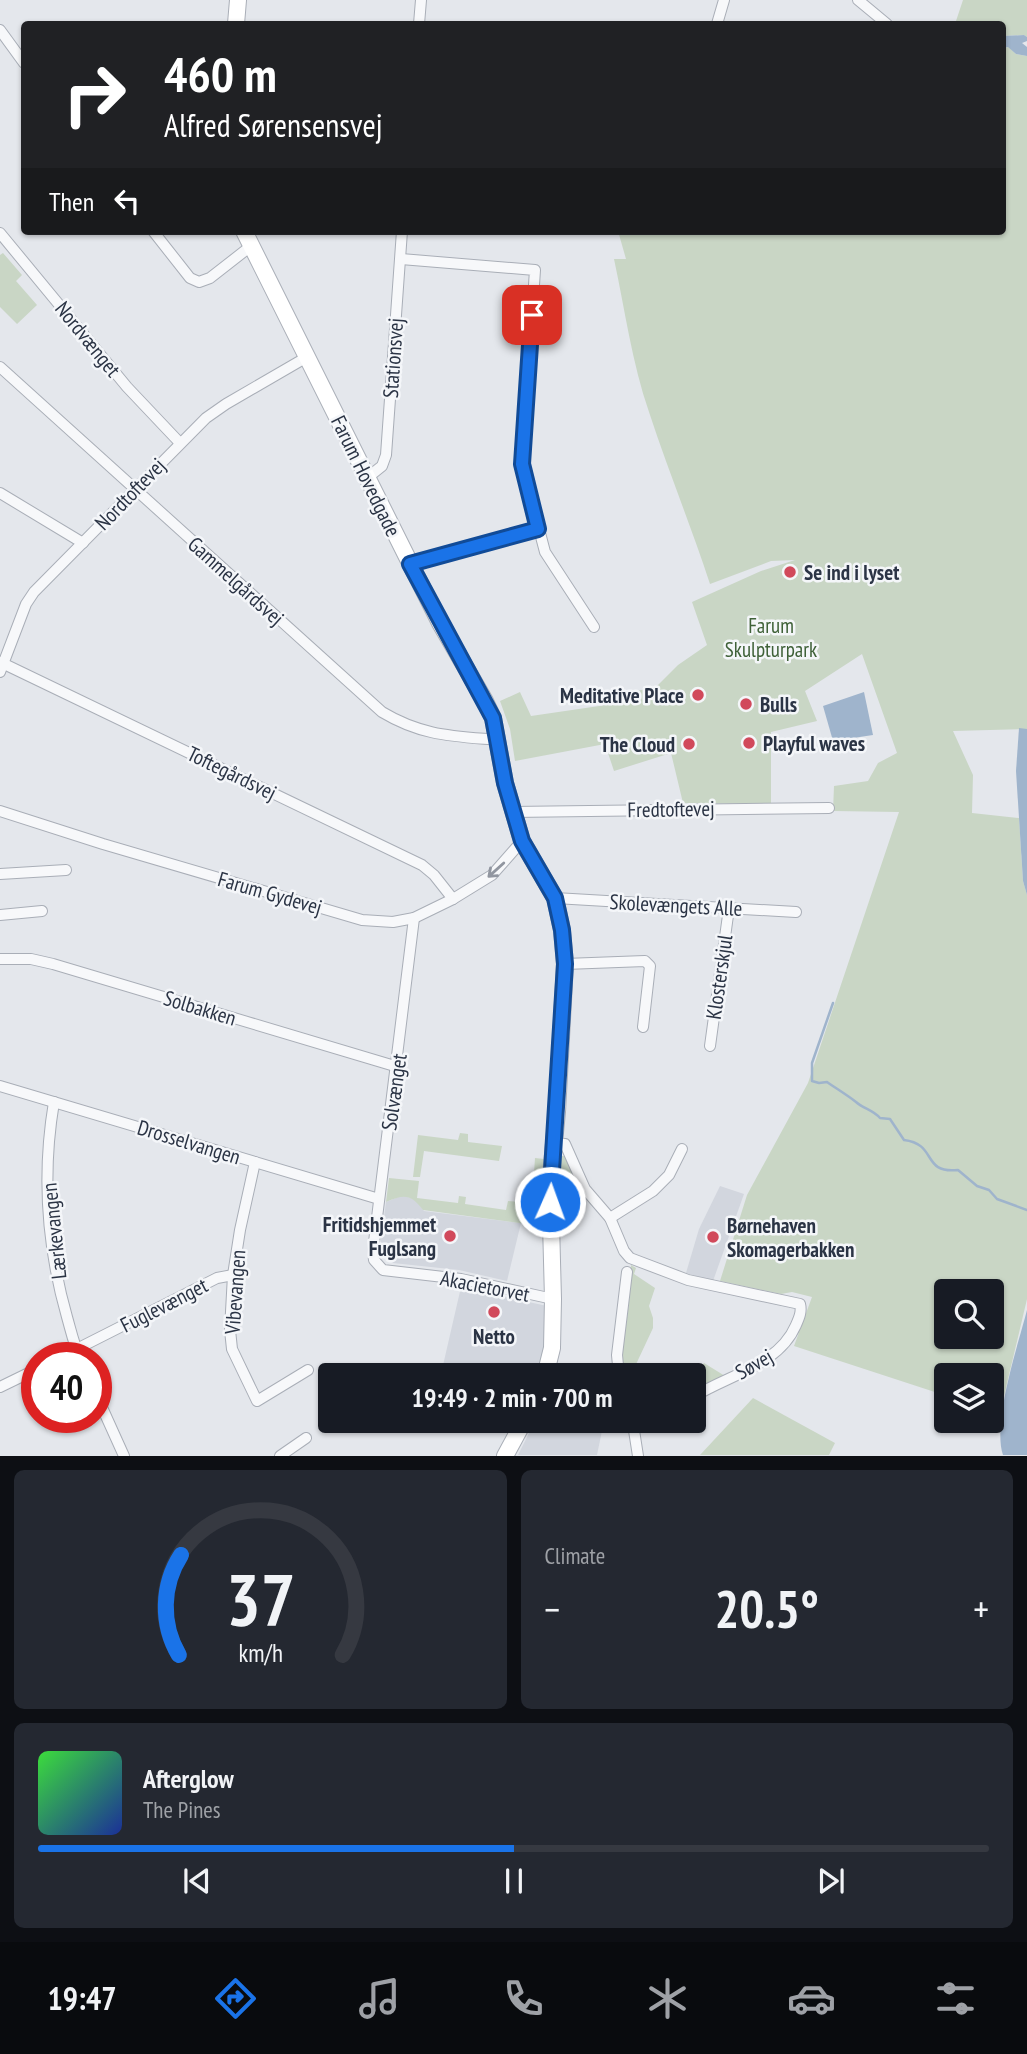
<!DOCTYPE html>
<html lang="en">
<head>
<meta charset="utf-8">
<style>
	:root { --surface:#171b24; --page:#242831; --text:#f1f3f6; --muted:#9ea1a6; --line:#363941; --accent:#1a73e8 }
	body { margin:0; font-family:"PT Sans Narrow",sans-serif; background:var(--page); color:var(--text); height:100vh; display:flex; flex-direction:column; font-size:26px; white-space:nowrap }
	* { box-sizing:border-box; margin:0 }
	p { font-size:23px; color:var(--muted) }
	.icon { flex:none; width:38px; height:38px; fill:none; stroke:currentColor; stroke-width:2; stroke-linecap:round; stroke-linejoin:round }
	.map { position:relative; height:1456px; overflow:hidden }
	.side { display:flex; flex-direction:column; gap:14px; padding:14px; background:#0d0f14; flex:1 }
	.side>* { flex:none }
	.guide { position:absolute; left:21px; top:21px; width:985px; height:214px; border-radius:7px; box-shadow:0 2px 5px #0004; background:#202124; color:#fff; overflow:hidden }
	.buttons { position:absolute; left:934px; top:1279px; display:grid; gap:14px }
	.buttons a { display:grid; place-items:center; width:70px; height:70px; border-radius:7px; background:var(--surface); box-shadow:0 2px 5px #0004; font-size:35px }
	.speed { position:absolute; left:21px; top:1342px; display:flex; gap:14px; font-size:35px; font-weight:700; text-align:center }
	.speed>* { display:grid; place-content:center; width:91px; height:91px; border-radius:50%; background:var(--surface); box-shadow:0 2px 5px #0004; line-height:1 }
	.speed .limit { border:10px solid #d22; background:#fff; color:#111 }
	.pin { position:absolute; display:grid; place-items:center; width:60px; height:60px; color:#fff; margin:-30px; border-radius:14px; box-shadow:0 4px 10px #0006 }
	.me { position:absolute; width:77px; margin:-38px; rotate:2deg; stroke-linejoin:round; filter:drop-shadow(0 0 5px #0008) }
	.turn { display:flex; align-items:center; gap:24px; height:147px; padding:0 28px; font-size:32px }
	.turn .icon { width:91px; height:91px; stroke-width:2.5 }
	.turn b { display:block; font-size:49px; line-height:60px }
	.then { display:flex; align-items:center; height:66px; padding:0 28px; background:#0003; gap:14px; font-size:26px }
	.big { font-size:52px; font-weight:700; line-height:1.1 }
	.side .card { flex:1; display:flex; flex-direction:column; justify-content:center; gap:10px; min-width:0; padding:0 24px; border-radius:10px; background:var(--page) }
	.side .dial { align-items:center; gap:0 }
	.dial svg { height:182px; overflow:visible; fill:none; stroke:var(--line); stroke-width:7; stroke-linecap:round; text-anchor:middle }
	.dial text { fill:var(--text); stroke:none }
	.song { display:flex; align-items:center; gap:21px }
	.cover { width:84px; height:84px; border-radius:10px; background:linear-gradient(135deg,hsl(120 70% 55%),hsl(230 70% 35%)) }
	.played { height:7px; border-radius:4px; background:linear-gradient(90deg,var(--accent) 50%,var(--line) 50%) }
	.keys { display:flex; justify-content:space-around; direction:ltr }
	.heat { display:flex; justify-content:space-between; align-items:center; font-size:38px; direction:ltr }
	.side .tiles { flex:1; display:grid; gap:14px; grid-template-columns:1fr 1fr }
	.card:last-child { grid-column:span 2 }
	.trip { position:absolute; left:318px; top:1363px; width:388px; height:70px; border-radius:7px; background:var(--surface); box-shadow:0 2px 5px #0004; font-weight:700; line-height:70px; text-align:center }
	.tabs { display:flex; height:112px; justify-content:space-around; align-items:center; background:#090b0e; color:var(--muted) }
	.tabs .icon { width:49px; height:49px }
	.tabs .selected { color:var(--accent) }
	.tabs b { font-size:32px; color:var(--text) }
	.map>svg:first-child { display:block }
	.built { fill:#d2d6de }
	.green { fill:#c9d6c5; fill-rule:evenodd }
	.water { fill:#9fb4cc }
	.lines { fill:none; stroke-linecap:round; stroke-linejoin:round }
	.stream { stroke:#9fb4cc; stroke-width:2.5 }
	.street-casing { stroke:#a9aeb7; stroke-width:12 }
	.secondary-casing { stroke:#a9aeb7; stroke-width:18 }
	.street { stroke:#f7f8fa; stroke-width:10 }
	.secondary { stroke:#fff; stroke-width:16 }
	.oneway { stroke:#9196a0 }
	.route-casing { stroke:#114b97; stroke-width:18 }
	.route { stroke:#1a73e8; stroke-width:12 }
	.poi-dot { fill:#d1495b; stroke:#f4f6f9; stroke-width:2.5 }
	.labels { text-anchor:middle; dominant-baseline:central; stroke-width:5; stroke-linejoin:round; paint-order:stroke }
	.street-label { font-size:21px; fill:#2b3445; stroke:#f4f6f9 }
	.poi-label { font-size:21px; font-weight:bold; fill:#2b3445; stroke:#f4f6f9; text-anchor:start }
	.park-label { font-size:21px; fill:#3f6138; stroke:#f4f6f9 }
</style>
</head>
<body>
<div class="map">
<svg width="1027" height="1456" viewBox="0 0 1027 1456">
	<rect width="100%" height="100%" fill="#e4e7ec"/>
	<g class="built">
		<path d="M720,1186L744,1194L713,1281L686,1273L699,1229Z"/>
		<path d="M403,1195L416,1200L424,1211L521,1223L507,1281L459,1270L393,1263L380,1248L386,1202Z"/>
		<path d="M461,1287L547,1306V1346L539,1375L407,1376L409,1369L441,1374Z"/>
		<path d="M535,1421H604L597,1455H518Z"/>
	</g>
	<g class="green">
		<path d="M963,0H1027V37L1024,35L1003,36V24H955Z"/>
		<path d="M1009,47L1016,54L1027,56V729L953,731L973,775L972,813L1019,818L1023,881L1027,895V1299L1000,1413L992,1410V1376H947V1396L794,1346L812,1297L792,1292L781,1294L720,1281L747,1195L808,1083L899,812L833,811L834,786L868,781L878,763L897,753L862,654L805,691L817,721L771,732V804L683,803L671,753L614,771L605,744L515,761L510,729L500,701L520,692L531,716L606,705L627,693L656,687L678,665L707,645L692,602L761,571L795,560L771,561L710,584C691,526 668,470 649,412C632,363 625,310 614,259H626L618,231H1003V48ZM947,1292H992V1337H947Z"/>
		<path d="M3,253L22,275L16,281L37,305L17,324L0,307V255Z"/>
		<path d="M460,1133L468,1134V1142L502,1146L499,1161L424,1151L420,1177H413L418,1135L458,1140Z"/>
		<path d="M562,1156H566L584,1198L562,1216L555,1214L556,1165Z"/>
		<path d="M535,1158L544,1159L542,1226L423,1210C411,1194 404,1194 386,1202L389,1178L419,1181L417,1198L458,1203L459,1196L466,1197L465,1204L506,1210L508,1201L532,1203Z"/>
		<path d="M631,1265L636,1268L634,1274L655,1288L649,1306L653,1318V1328L631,1375H624L621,1360L629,1303Z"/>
		<path d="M704,1363L725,1376L695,1390V1376Z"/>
		<path d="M753,1398L835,1443L829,1455H700Z"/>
	</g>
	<g class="water">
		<path d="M1024,35L1027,37V41L1022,43L1027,47V56L1016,54L1008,47L1003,48V36Z"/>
		<path d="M864,692L873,735L833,741L823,706Z"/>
		<path d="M1019,728L1027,729V895L1023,881L1016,771Z"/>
		<path d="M1027,1310V1455H1003C992,1423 1018,1345 1027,1310Z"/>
	</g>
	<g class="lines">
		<path class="stream" d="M833,1003L812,1063V1081L819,1083L827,1082C837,1089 847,1095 856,1102C864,1109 873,1110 880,1118L890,1119L904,1140C938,1144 921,1174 958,1170L977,1186L989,1190L997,1199L1027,1210"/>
		<g class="street-casing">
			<g id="street">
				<path d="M858,0L887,24"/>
				<path d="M419,24L421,0"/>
				<path d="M717,24L724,0"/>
				<path d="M0,30L24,63"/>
				<path d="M153,231L190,278L199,282L210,278L251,246"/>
				<path d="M0,233L127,387L180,443"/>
				<path d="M401,259L535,270L522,464L545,552L594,627"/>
				<path d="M0,367L382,712C422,736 453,736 498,740"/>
				<path d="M367,478L382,466L386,455L402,231"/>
				<path d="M0,493L83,543"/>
				<path d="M410,564L538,529"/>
				<path d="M0,662L422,865L434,875L453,899"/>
				<path d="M0,672L26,604L34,592L206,418L226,404L307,357"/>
				<path d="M0,811L103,844L362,920L393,922L414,918L453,899L492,875L522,841"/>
				<path d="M512,812L829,808"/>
				<path d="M0,874L66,870"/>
				<path d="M555,898L796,912"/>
				<path d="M0,915L42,911"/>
				<path d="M414,918L373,1250L374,1260L383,1270L461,1279L553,1299"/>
				<path d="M0,959H31L53,964L398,1067"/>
				<path d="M565,964L645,961L650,966L643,1027"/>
				<path d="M710,1046L729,908"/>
				<path d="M0,1086L379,1199"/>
				<path d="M54,1102C42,1173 47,1247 67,1317C71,1331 74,1345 80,1358"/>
				<path d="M554,1143L565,1144L585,1189L610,1218L624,1251L630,1258L688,1280L800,1304C802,1312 799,1318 796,1325C779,1365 729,1375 695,1396"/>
				<path d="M255,1162L240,1230L233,1275L230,1330L232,1349L257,1401L308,1370"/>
				<path d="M610,1218L653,1191L669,1175L682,1149"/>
				<path d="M59,1358L217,1278L233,1275"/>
				<path d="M619,1376L617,1355L627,1272"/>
				<path d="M0,1387L37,1369"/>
				<path d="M96,1394L124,1456"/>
				<path d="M633,1424L638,1456"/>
				<path d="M280,1456L306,1438"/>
			</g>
		</g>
		<g class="secondary-casing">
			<g id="secondary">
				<path d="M236,24L238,0"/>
				<path d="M244,231L440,623L485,701L493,718L505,783L522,841L555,898L562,930L565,964L557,1112L550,1185L553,1299L552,1348L545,1376"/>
				<path d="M505,1456L524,1421"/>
			</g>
		</g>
		<use href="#street" class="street"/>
		<use href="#secondary" class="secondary"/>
	</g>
	<defs><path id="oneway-shaft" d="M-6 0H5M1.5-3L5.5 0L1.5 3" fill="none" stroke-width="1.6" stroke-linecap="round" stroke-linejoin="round" transform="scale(1.75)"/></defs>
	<use class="oneway" href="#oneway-shaft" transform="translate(496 870) rotate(138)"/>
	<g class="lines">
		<g class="route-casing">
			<path id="route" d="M532,315L522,464L538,529L410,564L493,718L505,783L522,841L555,898L562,930L565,964L550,1202"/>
		</g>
		<use href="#route" class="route"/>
	</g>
	<g class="poi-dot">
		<circle cx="790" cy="572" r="7"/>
		<circle cx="698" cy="695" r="7"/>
		<circle cx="746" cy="704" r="7"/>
		<circle cx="749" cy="743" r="7"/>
		<circle cx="689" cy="744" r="7"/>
		<circle cx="450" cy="1236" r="7"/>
		<circle cx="713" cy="1237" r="7"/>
		<circle cx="494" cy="1312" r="7"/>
	</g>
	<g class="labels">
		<g class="street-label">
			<text transform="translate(88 339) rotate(51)">Nordvænget</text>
			<text transform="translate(393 358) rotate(-86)">Stationsvej</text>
			<text transform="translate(366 476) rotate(64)">Farum Hovedgade</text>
			<text transform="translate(130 494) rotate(-46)">Nordtoftevej</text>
			<text transform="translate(236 581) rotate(42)">Gammelgårdsvej</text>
			<text transform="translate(232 773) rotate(26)">Toftegårdsvej</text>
			<text transform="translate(671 809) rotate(-1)">Fredtoftevej</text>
			<text transform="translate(270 893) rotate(16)">Farum Gydevej</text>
			<text transform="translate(676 905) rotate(3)">Skolevængets Alle</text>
			<text transform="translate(719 977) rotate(-82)">Klosterskjul</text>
			<text transform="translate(200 1008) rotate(17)">Solbakken</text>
			<text transform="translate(394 1092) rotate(-82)">Solvænget</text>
			<text transform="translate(189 1142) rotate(17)">Drosselvangen</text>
			<text transform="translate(54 1231) rotate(-96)">Lærkevangen</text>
			<text transform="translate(485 1286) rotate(11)">Akacietorvet</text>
			<text transform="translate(235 1292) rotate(-86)">Vibevangen</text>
			<text transform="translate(164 1305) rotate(-27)">Fuglevænget</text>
			<text transform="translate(754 1364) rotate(-30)">Søvej</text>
		</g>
		<g class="poi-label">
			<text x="804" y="572">Se ind i lyset</text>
			<text x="684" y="695" text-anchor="end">Meditative Place</text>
			<text x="760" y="704">Bulls</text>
			<text x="763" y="743">Playful waves</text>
			<text x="675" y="744" text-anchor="end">The Cloud</text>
			<text x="436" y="1224" text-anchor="end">Fritidshjemmet<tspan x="436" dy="24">Fuglsang</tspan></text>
			<text x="727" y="1225">Børnehaven<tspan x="727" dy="24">Skomagerbakken</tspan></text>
			<text x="494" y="1336" text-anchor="middle">Netto</text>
		</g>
		<g class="park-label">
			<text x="771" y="625">Farum<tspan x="771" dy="24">Skulpturpark</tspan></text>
		</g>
	</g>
</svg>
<div class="buttons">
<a><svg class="icon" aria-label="search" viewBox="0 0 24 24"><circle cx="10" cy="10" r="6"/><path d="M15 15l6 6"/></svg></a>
<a><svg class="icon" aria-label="layers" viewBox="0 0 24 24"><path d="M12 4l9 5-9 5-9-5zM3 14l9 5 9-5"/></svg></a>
</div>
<div class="speed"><div class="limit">40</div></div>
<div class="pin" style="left:532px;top:315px;background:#d93025"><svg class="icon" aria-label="arrive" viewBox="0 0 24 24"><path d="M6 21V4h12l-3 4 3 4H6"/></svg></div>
<svg class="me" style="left:550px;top:1202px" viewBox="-20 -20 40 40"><circle r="17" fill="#1a73e8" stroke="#fff" stroke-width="3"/><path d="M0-11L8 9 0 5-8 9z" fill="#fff"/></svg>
<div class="trip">19:49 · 2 min · 700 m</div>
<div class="guide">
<div class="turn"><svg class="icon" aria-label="right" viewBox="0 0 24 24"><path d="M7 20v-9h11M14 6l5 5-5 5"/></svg><div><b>460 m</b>Alfred Sørensensvej</div></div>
<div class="then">Then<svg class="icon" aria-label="left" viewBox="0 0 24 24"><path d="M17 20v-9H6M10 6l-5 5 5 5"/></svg></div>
</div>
</div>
<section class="side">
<div class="tiles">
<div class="card dial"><svg viewBox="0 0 100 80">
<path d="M14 69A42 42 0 1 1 86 69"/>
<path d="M14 69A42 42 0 0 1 15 25" stroke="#1a73e8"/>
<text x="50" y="56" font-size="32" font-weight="700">37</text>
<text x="50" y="72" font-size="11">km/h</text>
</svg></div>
<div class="card"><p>Climate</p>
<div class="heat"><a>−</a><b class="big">20.5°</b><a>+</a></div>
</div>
<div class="card">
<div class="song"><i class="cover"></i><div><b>Afterglow</b><p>The Pines</p></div></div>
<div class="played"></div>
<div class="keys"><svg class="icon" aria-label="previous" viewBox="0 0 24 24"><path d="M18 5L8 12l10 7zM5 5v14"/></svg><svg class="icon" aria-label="pause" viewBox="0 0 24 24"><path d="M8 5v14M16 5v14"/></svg><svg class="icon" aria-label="next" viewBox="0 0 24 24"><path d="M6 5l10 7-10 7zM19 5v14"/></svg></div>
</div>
</div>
</section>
<nav class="tabs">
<b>19:47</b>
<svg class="icon selected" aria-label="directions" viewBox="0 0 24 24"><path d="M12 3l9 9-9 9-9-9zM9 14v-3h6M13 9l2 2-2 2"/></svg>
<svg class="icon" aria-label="music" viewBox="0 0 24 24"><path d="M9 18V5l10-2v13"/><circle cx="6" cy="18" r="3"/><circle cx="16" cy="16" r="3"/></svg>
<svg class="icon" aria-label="phone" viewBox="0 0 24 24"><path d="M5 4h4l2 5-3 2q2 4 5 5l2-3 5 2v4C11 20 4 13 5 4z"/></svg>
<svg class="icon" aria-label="climate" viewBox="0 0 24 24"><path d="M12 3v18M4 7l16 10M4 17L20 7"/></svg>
<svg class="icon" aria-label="car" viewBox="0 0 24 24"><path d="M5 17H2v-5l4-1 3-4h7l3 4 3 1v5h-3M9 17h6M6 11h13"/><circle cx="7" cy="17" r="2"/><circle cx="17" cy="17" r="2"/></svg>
<svg class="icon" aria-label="filters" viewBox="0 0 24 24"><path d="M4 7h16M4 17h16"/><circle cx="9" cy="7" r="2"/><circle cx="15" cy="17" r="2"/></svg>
</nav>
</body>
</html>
